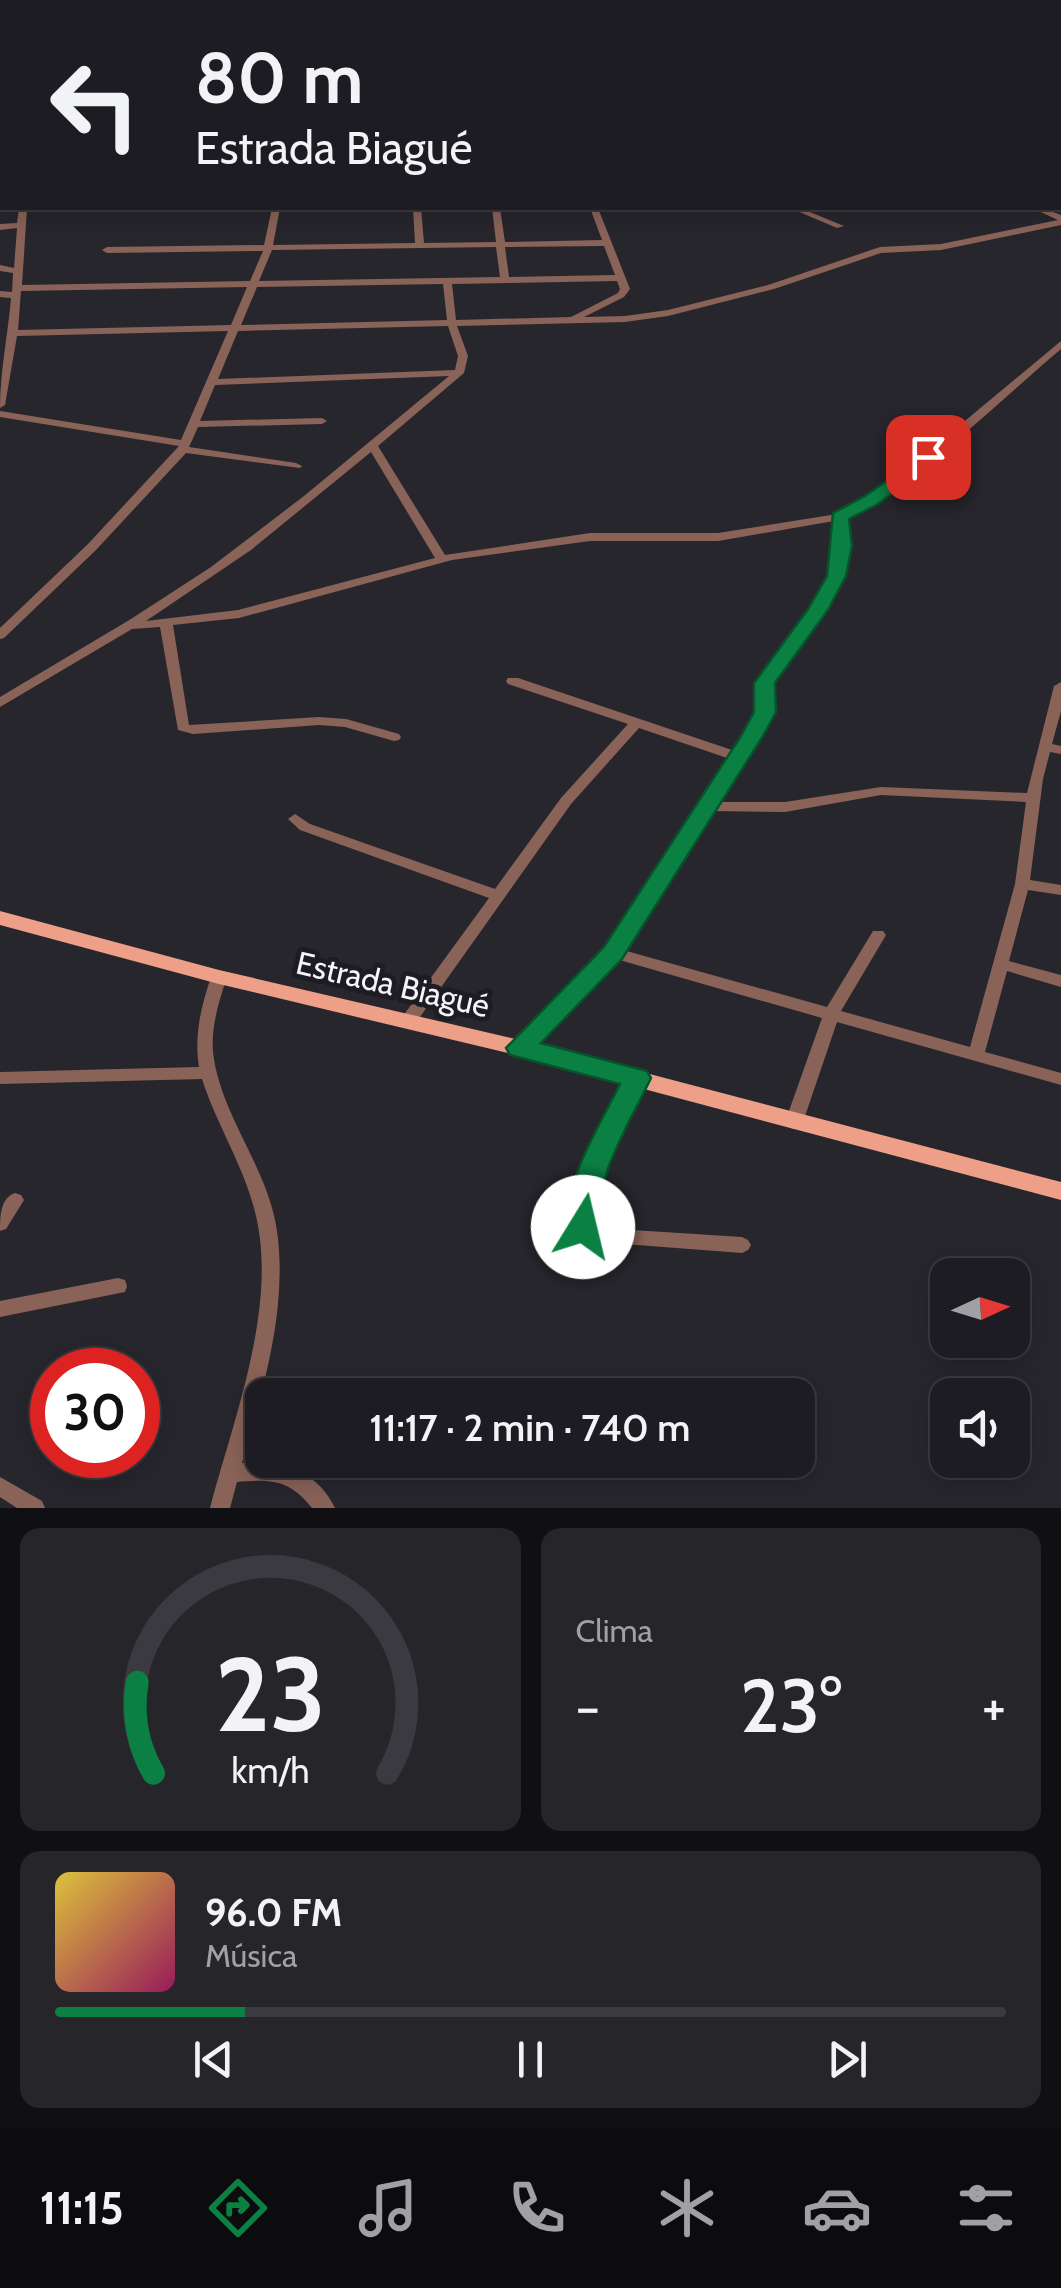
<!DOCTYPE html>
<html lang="pt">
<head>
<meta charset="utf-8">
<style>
	:root { --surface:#1d1c22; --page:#25252a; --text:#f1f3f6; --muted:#a0a1a5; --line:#3b3a40; --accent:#0b8043 }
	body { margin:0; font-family:Cabin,sans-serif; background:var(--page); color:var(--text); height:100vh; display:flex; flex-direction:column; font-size:38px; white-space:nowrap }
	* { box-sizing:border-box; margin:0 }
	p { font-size:32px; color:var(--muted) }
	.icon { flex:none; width:55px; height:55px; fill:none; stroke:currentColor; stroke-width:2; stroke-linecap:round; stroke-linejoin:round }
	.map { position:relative; height:1508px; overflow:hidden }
	.drawer { display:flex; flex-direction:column; gap:20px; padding:20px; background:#100f13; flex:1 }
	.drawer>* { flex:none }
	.guide { position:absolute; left:0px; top:0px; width:1062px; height:210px; box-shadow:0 5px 25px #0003,0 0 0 2px var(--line); background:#1d1c22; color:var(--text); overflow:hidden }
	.needle { width:65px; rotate:86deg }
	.controls { position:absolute; left:930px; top:1258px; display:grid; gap:20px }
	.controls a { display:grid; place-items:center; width:100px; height:100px; border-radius:20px; background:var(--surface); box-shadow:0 5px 25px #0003,0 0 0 2px var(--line); font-size:50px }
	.speed { position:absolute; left:30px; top:1348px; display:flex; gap:20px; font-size:50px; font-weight:700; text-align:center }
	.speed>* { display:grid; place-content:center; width:130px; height:130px; border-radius:50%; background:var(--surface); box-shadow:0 5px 25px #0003,0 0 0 2px var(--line); line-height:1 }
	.speed .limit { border:15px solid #d22; background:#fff; color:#111 }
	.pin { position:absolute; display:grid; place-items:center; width:85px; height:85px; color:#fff; margin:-42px; border-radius:20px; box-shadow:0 5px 15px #0006 }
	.me { position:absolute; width:110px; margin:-55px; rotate:9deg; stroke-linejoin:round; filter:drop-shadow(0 0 8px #0008) }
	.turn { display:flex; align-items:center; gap:35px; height:210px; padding:0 30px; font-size:45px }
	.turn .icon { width:130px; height:130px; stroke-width:2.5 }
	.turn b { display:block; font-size:70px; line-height:85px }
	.big { font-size:75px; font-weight:600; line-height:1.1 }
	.drawer .widget { flex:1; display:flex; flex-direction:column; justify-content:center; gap:15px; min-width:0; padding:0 35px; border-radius:20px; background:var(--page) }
	.drawer .dial { align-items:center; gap:0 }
	.dial svg { height:260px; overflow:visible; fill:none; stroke:var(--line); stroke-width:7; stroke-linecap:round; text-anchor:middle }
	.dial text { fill:var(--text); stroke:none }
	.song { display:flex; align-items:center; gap:30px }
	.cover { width:120px; height:120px; border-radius:15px; background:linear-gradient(135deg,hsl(50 70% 55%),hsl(330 70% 35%)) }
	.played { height:10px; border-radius:5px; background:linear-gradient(90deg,var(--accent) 20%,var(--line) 20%) }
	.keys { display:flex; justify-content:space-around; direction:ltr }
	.heat { display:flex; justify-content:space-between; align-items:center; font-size:55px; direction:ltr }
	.drawer .tiles { flex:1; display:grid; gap:20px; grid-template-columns:1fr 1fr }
	.widget:last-child { grid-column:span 2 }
	.trip { position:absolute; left:245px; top:1378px; width:570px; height:100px; border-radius:20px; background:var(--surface); box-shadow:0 5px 25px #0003,0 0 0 2px var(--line); font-weight:600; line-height:100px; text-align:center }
	.tabs { display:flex; height:160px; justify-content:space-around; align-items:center; background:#0c0b0e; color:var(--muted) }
	.tabs .icon { width:70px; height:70px }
	.tabs .selected { color:var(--accent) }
	.tabs b { font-size:45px; color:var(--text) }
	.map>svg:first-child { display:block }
	.green { fill:#3d5537 }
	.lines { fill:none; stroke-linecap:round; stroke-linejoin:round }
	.stream { stroke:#487c88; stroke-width:2.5 }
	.minor { fill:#8a6358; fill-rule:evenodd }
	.major { fill:#ee9f88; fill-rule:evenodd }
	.route { fill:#0b8043; stroke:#07532c; stroke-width:2.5 }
	.labels { text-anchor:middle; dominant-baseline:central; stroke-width:10; stroke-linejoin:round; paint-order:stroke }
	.near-street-label { font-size:32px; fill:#f5f4f9; stroke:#1d1c23 }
</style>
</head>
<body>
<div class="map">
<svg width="1061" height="1508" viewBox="0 0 1061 1508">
	<rect width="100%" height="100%" fill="#27262d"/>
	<g class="green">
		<path d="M0,0H474L477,2H2L0,36Z"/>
		<path d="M545,0H1001L1006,2H542Z"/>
	</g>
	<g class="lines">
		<g class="stream">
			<path d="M711,0H726"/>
			<path d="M805,0L861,2"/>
			<path d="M603,2L610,0"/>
		</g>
		<g class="minor">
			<rect x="0" y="160" width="2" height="4"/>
			<path d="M0,185L2,186V190L0,191Z"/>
			<path d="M19,208H27L22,285L250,281L263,251L107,253L102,250L107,247L264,245L272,208H280L273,245L415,243L413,208H421L424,243L496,242L492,208H500L505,242L602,240L590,208H598L630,289L624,297L584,317L625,316L668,310L768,285L880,247L941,244L1058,220L1032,208H1042L1061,215V225L941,250L881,253L774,289L668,316L625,322L457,326L468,356L464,373L378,446L445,555L590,533H718L837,514L868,498L924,455L1061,341V349C994,406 923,477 846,519L847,543L843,565L837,585L815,621L772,681L769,719L717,802H785L881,787L1027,793L1054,686L1061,682V711L1052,744L1061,746V754L1050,752L1043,779L1030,880L1061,885V895L1028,890L1009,961L1061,975V987L1007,971L985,1052L1061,1073V1085L837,1022L803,1122L800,1127L794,1129L788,1127L785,1122L822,1018L616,959L526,1052L520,1054L514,1052L512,1048L514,1044L607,949L699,808L698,806L730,759L639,728L571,804L415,1024L409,1026L403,1024L401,1020L403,1016L489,898L300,830L288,819L295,814L310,824L495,889L561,798L628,724L508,684L506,681L508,678H518L735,751L757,715L759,681L804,619L824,585L831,565L835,543L834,521L718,541H590L452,560L239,618L173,625L189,725L319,717L346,719L399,734L401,737L399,740L394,741L345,727L319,725L193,734L178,730L160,627L132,629L0,707V697L131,619L211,567L304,496L449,376L215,385L200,421L322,418L327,421L322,424L198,427L189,447L296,463L302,466L300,468L186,453L96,550L4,638L0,639V628L88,544L179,446L0,417V411L181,440L228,331L17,336L5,405L0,408C0,371 8,335 11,298L0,297V291L12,292L13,273L0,271V265L14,268L17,228L0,230V224L17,223ZM604,246L615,275L509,277L505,247ZM496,247L500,277L259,281L272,250ZM617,281L620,289L618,293L571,317L456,320L452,284ZM443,284L447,320L241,325L257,287ZM247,287L231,325L18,330L21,291ZM448,326L458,356L455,370L218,379L238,331ZM371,452L435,558L238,610L146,621L251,550ZM881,795L1026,802L1015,884L970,1047L841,1011L886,935L883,931H873L827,1007L623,950L711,811L785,812Z"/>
			<path d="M790,208H800L844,226L837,228Z"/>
			<path d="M219,971L225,973L227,977C219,1001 211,1026 213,1052C220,1115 268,1167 277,1231C288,1309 263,1389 242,1463C281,1460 317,1470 335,1508H312C289,1479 271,1479 237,1482L230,1508H210C234,1417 280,1302 254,1208C242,1163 216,1123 202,1079L0,1084V1072L199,1067C194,1035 201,1007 211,977L213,973Z"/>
			<path d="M637,1072L643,1074L645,1078C622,1125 597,1170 592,1223L601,1228L742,1237L748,1240L751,1245L748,1250L742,1253L598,1242C592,1240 581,1237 577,1232C559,1212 617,1101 629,1078L631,1074Z"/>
			<path d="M15,1193L21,1195L24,1200L6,1229L0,1231C0,1217 0,1198 15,1193Z"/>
			<path d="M118,1278L125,1280L127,1286L125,1292L0,1317V1301Z"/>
			<path d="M0,1477L42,1501L45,1508H17L0,1497Z"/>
		</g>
		<path class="major" d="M0,911L219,970L520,1040L1061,1182V1200L520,1056L219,984L0,925Z"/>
	</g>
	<path class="route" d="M928,452L937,457L934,461L878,504L849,519L852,546L846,576L828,610L775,683L776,712L763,736L622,959L541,1043L647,1071L651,1078C637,1107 620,1136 609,1166C600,1188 603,1217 593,1235L583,1239L572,1235C553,1197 603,1120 620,1084L510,1055L506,1048L604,947L741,736L754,712V683L808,609L827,576L833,513L865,496Z"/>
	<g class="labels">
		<g class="near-street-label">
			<text transform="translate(393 984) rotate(13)">Estrada Biagué</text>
		</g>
	</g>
</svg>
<div class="controls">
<a><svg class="needle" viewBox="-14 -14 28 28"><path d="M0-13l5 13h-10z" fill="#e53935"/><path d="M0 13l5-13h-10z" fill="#a0a1a5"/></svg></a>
<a><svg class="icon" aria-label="sound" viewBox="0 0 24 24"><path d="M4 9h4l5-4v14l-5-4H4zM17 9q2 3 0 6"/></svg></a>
</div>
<div class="speed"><div class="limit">30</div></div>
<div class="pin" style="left:928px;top:457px;background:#d93025"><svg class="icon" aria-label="arrive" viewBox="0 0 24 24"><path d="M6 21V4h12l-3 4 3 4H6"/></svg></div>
<svg class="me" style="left:583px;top:1227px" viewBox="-20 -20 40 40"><circle r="19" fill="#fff"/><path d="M0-13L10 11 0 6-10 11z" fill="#0b8043"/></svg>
<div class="trip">11:17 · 2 min · 740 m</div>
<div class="guide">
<div class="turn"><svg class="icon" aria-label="left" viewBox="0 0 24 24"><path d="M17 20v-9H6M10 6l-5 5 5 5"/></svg><div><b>80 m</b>Estrada Biagué</div></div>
</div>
</div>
<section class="drawer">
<div class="tiles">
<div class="widget dial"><svg viewBox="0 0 100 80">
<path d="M14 69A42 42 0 1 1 86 69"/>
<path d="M14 69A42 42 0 0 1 9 41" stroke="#0b8043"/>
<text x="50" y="56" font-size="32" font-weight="700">23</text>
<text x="50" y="72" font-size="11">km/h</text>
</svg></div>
<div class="widget"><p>Clima</p>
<div class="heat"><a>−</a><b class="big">23°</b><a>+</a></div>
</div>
<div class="widget">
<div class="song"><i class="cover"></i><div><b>96.0 FM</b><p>Música</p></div></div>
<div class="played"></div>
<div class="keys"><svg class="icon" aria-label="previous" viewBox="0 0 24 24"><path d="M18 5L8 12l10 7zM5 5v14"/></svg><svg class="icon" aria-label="pause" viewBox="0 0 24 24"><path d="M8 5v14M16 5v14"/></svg><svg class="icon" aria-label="next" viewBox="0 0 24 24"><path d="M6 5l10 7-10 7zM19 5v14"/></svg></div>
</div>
</div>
</section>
<nav class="tabs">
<b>11:15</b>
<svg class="icon selected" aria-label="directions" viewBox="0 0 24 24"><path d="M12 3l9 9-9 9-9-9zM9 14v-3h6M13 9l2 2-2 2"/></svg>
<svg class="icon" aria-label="music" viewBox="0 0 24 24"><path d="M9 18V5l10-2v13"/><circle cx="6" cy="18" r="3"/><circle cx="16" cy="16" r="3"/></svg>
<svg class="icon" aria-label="phone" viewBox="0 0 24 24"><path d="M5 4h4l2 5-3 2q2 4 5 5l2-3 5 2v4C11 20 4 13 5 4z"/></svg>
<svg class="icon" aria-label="climate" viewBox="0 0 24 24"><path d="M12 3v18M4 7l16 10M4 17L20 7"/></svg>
<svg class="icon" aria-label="car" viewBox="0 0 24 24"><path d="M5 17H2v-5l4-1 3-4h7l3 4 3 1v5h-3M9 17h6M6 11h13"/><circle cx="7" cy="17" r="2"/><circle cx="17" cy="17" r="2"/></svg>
<svg class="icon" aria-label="filters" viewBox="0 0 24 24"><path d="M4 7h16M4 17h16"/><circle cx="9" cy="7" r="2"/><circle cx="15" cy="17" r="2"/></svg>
</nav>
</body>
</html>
